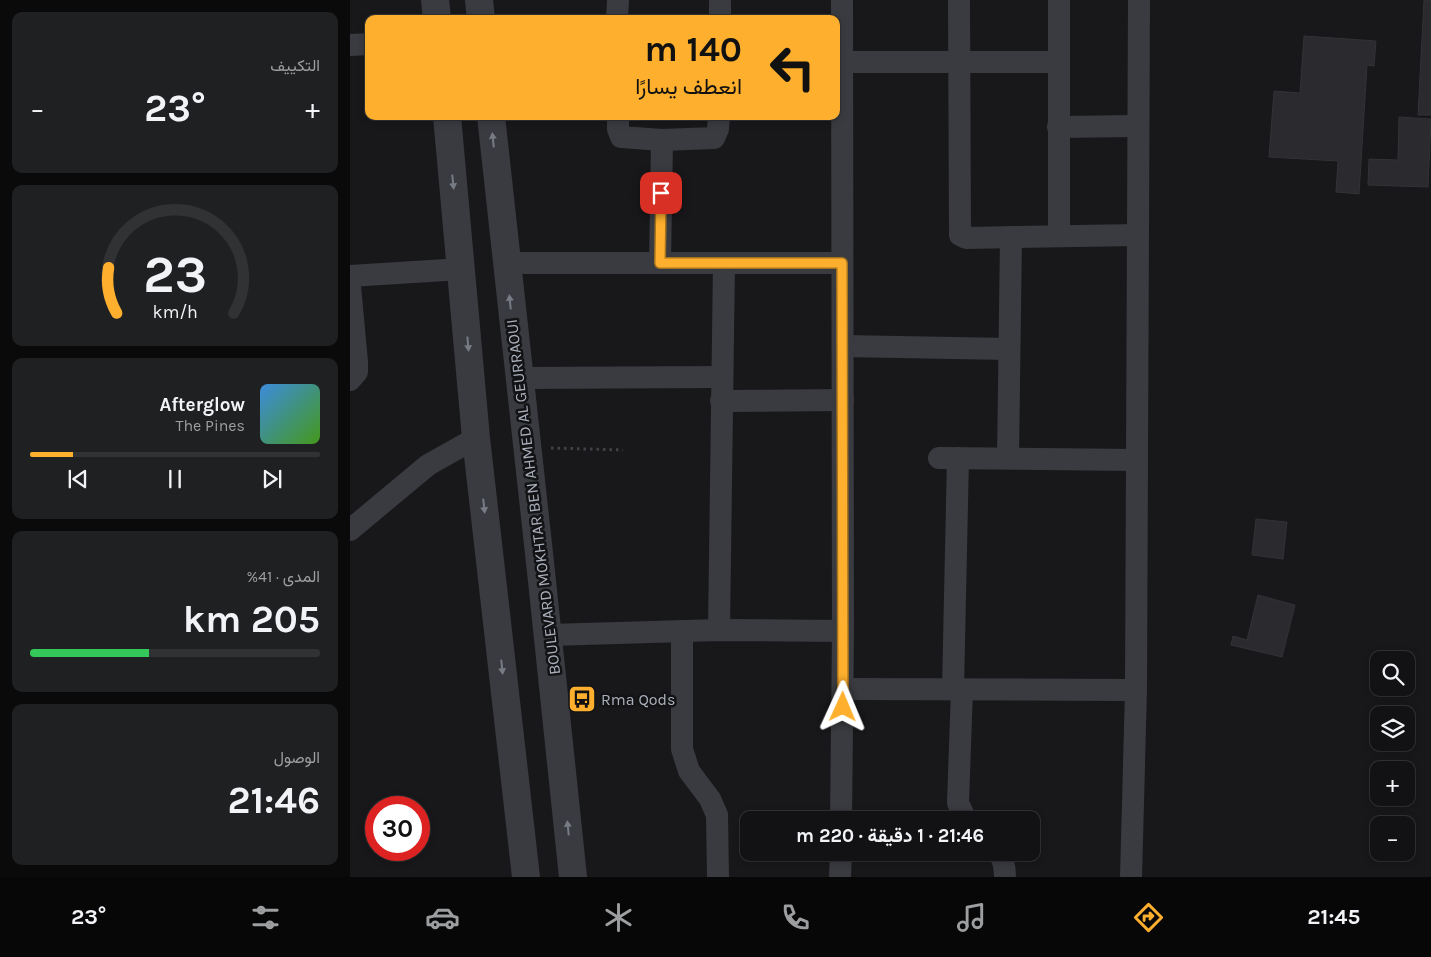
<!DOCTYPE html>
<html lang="ar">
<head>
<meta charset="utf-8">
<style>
	:root { --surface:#121214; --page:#1f2022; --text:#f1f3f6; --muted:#9c9ea0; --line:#313234; --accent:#feaf2d }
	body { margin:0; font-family:Karla,Vazirmatn,sans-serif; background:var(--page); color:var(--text); direction:rtl; height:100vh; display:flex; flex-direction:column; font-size:19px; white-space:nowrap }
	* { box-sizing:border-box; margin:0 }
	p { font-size:16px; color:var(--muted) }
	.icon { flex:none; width:28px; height:28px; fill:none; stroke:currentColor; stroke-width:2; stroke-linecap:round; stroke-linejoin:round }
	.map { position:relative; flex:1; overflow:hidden; direction:ltr }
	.sheet { display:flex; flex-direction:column; gap:12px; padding:12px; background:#0a0a0b; width:350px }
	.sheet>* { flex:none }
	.guide { position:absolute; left:15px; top:15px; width:475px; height:105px; border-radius:10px; box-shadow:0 2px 8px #0003,0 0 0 1px var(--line); direction:rtl; background:#feaf2d; color:#111; overflow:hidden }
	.tools { position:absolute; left:1020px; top:651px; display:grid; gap:10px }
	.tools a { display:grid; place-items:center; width:45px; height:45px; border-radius:10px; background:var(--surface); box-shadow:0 2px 8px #0003,0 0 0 1px var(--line); font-size:25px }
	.speed { position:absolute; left:15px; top:796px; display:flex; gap:10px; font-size:25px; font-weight:700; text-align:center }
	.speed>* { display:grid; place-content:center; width:65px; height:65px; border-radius:50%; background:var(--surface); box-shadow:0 2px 8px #0003,0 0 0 1px var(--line); line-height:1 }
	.speed .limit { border:8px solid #d22; background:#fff; color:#111 }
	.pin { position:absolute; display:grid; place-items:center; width:42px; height:42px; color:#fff; margin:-21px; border-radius:10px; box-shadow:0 2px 8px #0006 }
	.me { position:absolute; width:55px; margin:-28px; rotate:1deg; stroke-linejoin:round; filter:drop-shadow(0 0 4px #0008) }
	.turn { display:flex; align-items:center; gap:18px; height:105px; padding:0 15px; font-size:22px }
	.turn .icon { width:65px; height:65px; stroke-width:2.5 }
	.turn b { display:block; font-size:35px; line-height:42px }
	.big { font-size:38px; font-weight:700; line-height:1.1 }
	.sheet .card { flex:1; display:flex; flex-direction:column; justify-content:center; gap:8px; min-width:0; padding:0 18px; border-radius:10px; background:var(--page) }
	.sheet .dial { align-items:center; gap:0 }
	.dial svg { height:130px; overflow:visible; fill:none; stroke:var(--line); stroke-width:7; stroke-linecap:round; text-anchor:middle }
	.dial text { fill:var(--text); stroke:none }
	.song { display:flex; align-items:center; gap:15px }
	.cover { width:60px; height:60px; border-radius:8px; background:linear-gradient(135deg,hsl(210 70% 55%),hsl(100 70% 35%)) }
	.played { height:5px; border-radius:2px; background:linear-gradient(90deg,var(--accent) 15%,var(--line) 15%) }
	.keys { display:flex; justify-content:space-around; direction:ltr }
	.heat { display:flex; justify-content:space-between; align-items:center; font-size:28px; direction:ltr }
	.charge { height:8px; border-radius:4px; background:linear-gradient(90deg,#34c759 41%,var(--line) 0) }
	.trip { position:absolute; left:390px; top:811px; width:300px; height:50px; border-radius:10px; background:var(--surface); box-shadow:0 2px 8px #0003,0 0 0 1px var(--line); font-weight:700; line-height:50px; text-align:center; direction:rtl }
	.menu { display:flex; height:80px; justify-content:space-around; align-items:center; background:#070708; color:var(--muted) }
	.menu .icon { width:35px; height:35px }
	.menu .on { color:var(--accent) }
	.menu b { font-size:22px; color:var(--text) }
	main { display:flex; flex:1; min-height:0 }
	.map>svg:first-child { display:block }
	.building { fill:#2b2b2f; stroke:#323237 }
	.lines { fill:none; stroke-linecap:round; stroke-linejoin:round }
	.path { stroke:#3f4247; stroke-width:3; stroke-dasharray:2.5 4; stroke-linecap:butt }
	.minor { stroke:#393b40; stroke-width:22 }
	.tertiary { stroke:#393b40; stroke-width:28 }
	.oneway { fill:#777b84 }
	.route-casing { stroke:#a5721d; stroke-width:12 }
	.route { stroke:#feaf2d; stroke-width:9 }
	.labels { text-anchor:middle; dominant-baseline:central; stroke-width:5; stroke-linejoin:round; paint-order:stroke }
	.street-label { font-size:16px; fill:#aab0bb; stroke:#131316 }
	.poi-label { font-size:16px; fill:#aab0bb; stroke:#131316; text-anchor:start }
</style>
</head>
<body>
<main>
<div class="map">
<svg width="1081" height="877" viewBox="0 0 1081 877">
	<rect width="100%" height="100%" fill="#18181b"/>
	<g class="building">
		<path d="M1074,0H1081V115H1068Z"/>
		<path d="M954,36L1026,41L1024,66L1017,65L1009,194L986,192L988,161L919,157L924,91L950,93Z"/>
		<path d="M1049,117L1081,119L1078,187L1018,185L1019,159L1048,160Z"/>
		<path d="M906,519L937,522L933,559L902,555Z"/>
		<path d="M908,595L945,605L932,657L881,645L883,636L897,640Z"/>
	</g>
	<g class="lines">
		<path class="path" d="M201,448L273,450"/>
		<g class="minor">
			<path d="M370,0V19"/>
			<path d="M609,0L610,235L616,238L787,235"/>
			<path d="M267,19L268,0"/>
			<path d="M0,45L19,44"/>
			<path d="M486,62H708"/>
			<path d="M268,116V129L271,137L312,140L364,138L368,129L369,116"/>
			<path d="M708,127L786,126"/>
			<path d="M709,236V0"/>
			<path d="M156,263H492"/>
			<path d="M310,263L312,140"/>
			<path d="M0,276L112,269"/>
			<path d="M0,286L7,362V372L0,380"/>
			<path d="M493,346L659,349"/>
			<path d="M168,378L372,377"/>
			<path d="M371,401L493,400"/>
			<path d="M589,458L786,460"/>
			<path d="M658,458L661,237"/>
			<path d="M0,530L78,465L126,438"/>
			<path d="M369,630L374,263"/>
			<path d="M332,631V749L339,771L360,799L367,815L368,877"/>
			<path d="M199,635L369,630L493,631"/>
			<path d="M493,689L786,690"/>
			<path d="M603,689L608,458"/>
			<path d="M612,689L608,803L616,820"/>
			<path d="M491,820L493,631L492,0"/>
			<path d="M648,852C654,859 655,868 655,877"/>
			<path d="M490,877L491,852"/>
			<path d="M781,877L786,690L789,0"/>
		</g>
		<g class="tertiary">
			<path d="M85,0L87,19"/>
			<path d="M129,0L131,19"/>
			<path d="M97,116L126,438L176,877"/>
			<path d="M141,116C168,370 198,623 223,877"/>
		</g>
	</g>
	<defs><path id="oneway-solid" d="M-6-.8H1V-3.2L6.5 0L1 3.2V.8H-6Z" transform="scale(1.25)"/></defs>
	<g class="oneway">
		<use href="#oneway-solid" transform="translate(143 140) rotate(-96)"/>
		<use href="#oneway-solid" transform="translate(103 182) rotate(84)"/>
		<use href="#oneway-solid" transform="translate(160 302) rotate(-96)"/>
		<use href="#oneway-solid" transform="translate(118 344) rotate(85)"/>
		<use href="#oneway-solid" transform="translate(134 506) rotate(84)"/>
		<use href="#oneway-solid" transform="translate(152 667) rotate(84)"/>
		<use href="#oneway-solid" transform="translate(218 828) rotate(-96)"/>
	</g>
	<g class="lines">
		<g class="route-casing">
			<path id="route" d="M311,193L310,263H492L493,707"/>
		</g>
		<use href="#route" class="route"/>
	</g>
	<defs>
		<g id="bus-square" transform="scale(1.4375)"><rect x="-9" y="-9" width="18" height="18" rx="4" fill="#feaf2d" stroke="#131316"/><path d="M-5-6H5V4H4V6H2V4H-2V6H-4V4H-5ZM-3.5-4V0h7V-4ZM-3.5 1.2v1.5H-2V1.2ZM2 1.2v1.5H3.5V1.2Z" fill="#111"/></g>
	</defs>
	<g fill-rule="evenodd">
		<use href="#bus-square" x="232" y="699"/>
	</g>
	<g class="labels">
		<g class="street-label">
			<text transform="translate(183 497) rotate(-97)">BOULEVARD MOKHTAR BEN AHMED AL GEURRAOUI</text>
		</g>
		<g class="poi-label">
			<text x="251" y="699">Rma Qods</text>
		</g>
	</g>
</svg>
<div class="tools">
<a><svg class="icon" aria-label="search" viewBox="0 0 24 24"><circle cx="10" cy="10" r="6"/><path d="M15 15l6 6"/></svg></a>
<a><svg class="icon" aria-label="layers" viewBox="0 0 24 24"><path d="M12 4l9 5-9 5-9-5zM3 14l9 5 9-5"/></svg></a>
<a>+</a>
<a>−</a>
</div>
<div class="speed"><div class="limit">30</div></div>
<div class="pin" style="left:311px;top:193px;background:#d93025"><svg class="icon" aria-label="arrive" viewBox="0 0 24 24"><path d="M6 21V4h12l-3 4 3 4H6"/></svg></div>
<svg class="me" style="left:493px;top:707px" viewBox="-20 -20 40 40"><path d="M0-17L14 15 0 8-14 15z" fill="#feaf2d" stroke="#fff" stroke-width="4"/></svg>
<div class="trip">21:46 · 1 دقيقة · 220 m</div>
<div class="guide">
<div class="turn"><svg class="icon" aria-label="left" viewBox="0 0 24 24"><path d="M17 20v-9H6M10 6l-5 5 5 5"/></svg><div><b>140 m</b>انعطف يسارًا</div></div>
</div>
</div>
<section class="sheet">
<div class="card"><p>التكييف</p>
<div class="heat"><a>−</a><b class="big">23°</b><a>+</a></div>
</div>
<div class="card dial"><svg viewBox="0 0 100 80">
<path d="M14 69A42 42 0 1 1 86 69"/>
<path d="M14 69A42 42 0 0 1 9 41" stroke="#feaf2d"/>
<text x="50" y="56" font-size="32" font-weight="700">23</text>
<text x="50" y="72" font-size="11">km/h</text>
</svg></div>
<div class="card">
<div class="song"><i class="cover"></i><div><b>Afterglow</b><p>The Pines</p></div></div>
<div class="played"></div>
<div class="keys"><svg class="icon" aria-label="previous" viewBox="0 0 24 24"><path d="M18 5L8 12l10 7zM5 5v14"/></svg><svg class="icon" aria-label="pause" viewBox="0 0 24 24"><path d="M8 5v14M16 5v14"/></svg><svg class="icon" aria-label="next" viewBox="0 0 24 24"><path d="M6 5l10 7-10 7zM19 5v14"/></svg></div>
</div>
<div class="card"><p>المدى · 41%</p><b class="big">205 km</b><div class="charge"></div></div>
<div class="card"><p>الوصول</p><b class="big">21:46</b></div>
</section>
</main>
<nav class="menu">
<b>21:45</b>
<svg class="icon on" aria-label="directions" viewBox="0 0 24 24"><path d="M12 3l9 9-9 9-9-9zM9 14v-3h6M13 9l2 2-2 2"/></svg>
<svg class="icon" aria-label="music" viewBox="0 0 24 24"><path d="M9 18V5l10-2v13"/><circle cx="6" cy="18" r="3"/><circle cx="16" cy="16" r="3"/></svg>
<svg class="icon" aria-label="phone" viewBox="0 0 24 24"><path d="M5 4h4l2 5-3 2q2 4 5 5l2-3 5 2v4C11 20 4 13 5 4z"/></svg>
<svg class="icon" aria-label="climate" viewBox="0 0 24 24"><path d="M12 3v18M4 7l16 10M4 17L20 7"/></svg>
<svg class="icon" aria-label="car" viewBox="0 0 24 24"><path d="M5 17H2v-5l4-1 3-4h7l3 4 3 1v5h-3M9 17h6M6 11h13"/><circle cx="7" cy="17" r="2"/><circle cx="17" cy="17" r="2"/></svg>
<svg class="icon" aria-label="filters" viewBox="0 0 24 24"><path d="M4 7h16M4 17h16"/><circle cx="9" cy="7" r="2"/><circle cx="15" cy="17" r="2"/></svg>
<b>23°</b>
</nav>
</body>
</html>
